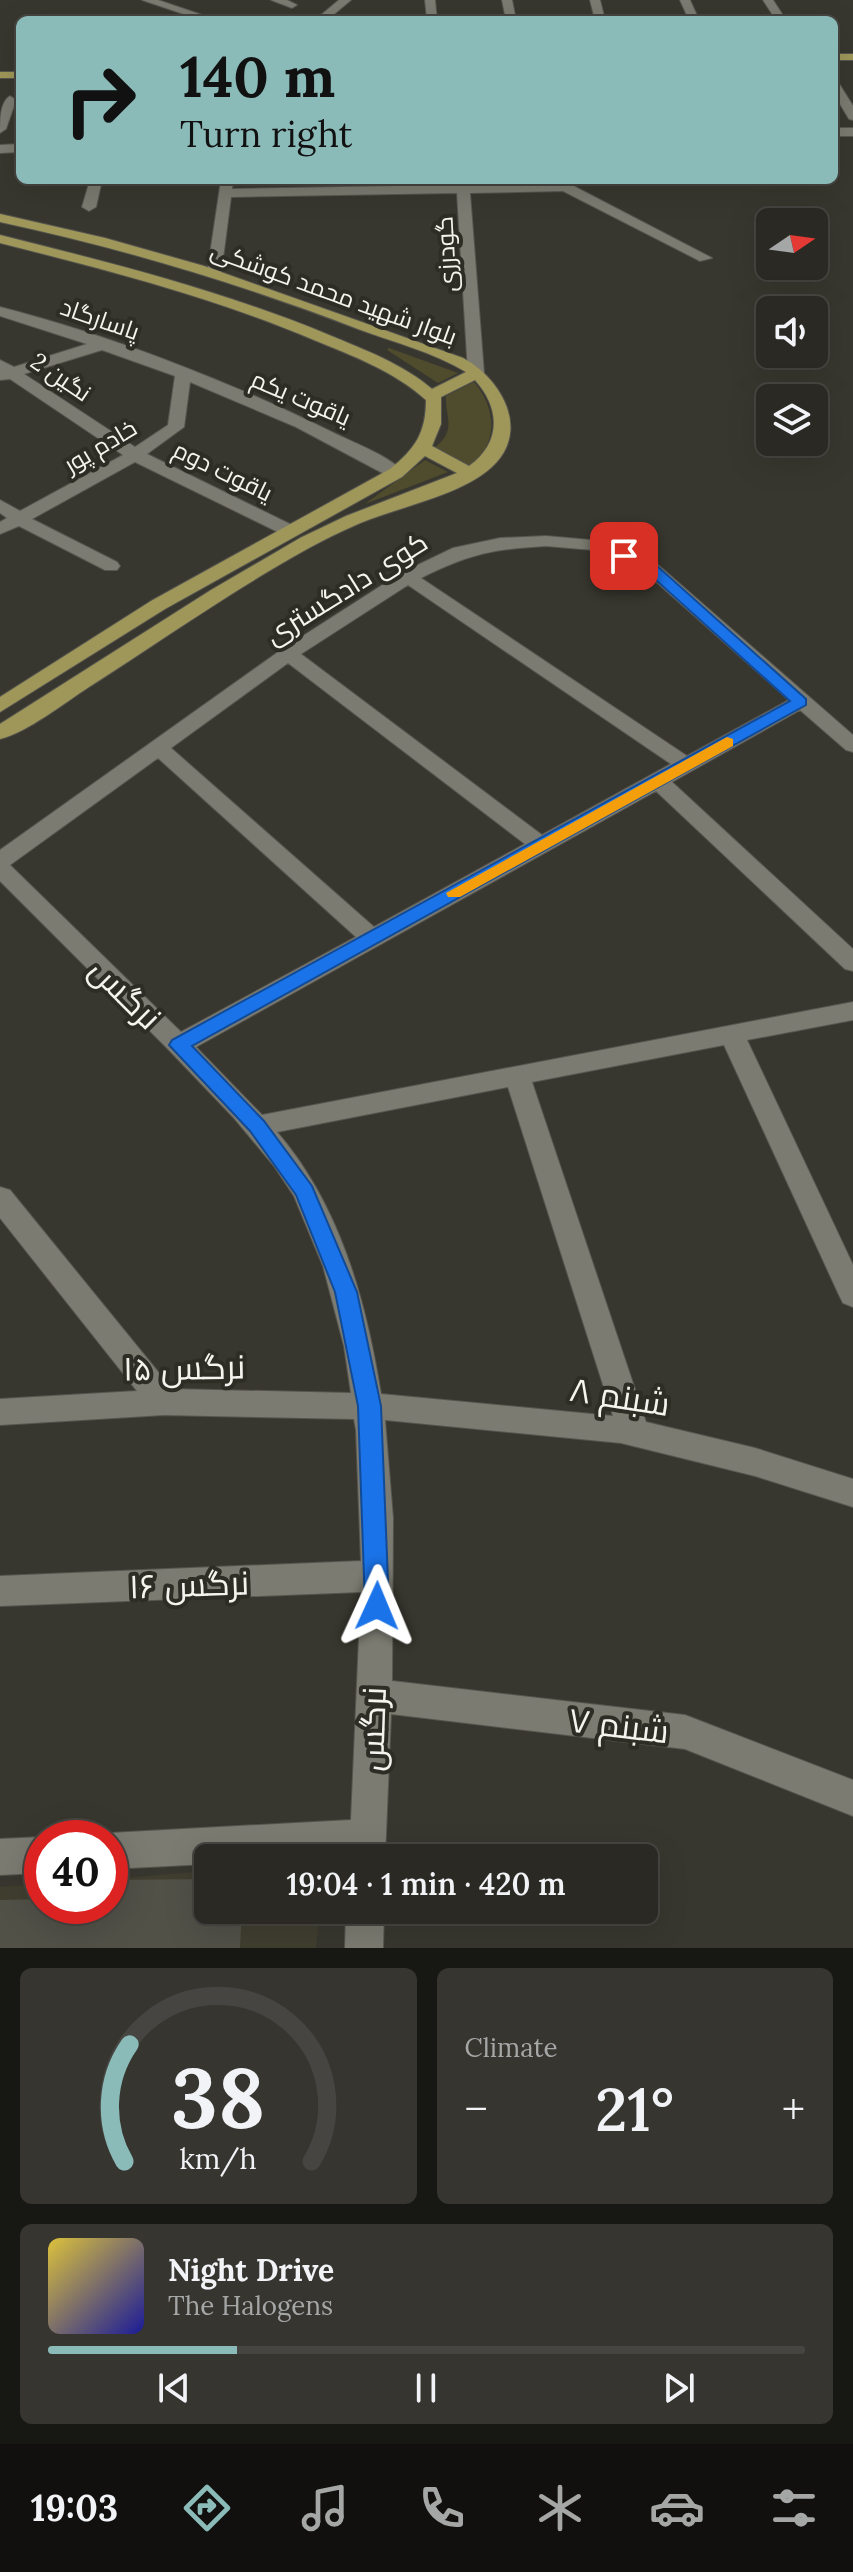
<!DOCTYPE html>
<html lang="en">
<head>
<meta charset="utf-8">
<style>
	:root { --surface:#2a2923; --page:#363530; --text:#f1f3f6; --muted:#a5a6a6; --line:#464541; --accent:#8bbbb9 }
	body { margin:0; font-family:Lora,Cairo,serif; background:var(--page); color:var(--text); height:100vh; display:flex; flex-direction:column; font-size:30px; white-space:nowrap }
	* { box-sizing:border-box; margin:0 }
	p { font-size:26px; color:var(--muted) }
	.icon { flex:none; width:44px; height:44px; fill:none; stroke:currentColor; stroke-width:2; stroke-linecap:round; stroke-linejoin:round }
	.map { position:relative; height:1948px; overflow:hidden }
	.sheet { display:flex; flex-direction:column; gap:20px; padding:20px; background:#171713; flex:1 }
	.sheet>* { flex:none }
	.top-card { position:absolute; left:16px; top:16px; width:822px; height:168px; border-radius:12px; box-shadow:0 8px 32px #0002,0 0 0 2px var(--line); background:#8bbbb9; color:#111; overflow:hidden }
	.needle { width:52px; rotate:77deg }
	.tools { position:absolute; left:756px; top:208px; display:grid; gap:16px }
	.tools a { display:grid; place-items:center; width:72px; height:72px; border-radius:12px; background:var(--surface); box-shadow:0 8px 32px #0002,0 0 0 2px var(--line); font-size:40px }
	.speed { position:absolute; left:24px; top:1820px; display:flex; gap:16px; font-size:40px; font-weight:700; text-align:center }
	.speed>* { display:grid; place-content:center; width:104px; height:104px; border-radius:50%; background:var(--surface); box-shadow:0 8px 32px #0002,0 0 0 2px var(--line); line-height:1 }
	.speed .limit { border:12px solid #d22; background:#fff; color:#111 }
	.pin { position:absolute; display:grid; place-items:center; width:68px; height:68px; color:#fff; margin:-34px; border-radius:16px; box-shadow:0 4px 12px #0006 }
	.me { position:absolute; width:88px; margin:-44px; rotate:1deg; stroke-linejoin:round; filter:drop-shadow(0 0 6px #0008) }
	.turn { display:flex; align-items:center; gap:28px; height:168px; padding:0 32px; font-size:36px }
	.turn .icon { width:104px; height:104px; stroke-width:2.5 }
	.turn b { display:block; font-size:56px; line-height:68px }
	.big { font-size:60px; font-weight:600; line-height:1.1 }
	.sheet .tile { flex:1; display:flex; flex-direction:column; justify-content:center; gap:12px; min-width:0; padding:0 28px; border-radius:12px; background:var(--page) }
	.sheet .dial { align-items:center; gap:0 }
	.dial svg { height:208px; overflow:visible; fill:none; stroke:var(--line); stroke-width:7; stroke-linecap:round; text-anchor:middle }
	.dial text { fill:var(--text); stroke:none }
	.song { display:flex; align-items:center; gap:24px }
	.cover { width:96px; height:96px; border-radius:12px; background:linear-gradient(135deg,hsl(50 70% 55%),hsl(240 70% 35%)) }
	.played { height:8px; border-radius:4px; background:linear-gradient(90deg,var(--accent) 25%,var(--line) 25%) }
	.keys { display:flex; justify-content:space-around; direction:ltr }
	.heat { display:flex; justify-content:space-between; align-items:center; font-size:44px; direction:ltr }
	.sheet .tiles { flex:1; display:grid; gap:20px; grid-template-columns:1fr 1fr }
	.tile:last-child { grid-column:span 2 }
	.trip { position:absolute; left:194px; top:1844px; width:464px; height:80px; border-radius:12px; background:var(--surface); box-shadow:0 8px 32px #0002,0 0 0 2px var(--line); font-weight:600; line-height:80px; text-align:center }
	.tab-bar { display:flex; height:128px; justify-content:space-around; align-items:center; background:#11100e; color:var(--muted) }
	.tab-bar .icon { width:56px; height:56px }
	.tab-bar .active { color:var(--accent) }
	.tab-bar b { font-size:36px; color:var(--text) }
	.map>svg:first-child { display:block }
	.built { fill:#403e2f }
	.green { fill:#4f4b2d }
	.building { fill:#525148 }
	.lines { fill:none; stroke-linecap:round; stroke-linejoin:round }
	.minor-casing { stroke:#56554f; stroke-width:2 }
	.major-casing { stroke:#56554f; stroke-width:2 }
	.minor { fill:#7c7b71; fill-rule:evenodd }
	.major { fill:#9f9759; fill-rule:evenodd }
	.route { fill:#1a73e8; stroke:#114b97; stroke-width:2 }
	.slow { fill:#f59e0b }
	.labels { text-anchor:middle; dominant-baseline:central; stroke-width:8; stroke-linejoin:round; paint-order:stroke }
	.far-street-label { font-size:24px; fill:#f4f3ee; stroke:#2e2d25 }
	.street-label { font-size:28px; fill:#f4f3ee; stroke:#2e2d25 }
	.near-street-label { font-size:34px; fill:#f4f3ee; stroke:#2e2d25 }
</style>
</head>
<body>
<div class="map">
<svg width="853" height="1948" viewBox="0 0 853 1948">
	<rect width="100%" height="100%" fill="#38372f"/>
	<path class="built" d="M208,1871V1910H320L316,1948H0V1887L42,1884V1906H110V1879Z"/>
	<g class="green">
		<path d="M389,348L458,373L438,383L387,350Z"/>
		<path d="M474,382C497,409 499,445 469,467L433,449C458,430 445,419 446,396Z"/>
		<path d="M425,460L448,472L365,504Z"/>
	</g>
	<path class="building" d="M208,1879V1910H242L240,1948H0V1900L42,1899V1906H110V1880Z"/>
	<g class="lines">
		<g class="minor-casing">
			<g id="minor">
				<path d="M142,0H158L217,20H201Z"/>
				<path d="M271,0H287L297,5L292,8Z"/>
				<path d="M339,0H351L327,20H315Z"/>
				<path d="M425,0H435L437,20H427Z"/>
				<path d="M502,0H512L516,20H506Z"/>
				<path d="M590,0H600L605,20H595Z"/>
				<path d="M680,0H690L699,20H689Z"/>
				<path d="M763,0H773L786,20H776Z"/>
				<path d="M834,81L838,82L853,106V120L849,119L834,94Z"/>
				<path d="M10,96L16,100L6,129L0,133C0,120 0,102 10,96Z"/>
				<rect x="834" y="128" width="19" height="8"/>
				<path d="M20,144V152L0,153V145Z"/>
				<path d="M90,180H102L96,207L89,211L82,207Z"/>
				<path d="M221,180H233L232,189L457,185V180H469L470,185L549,183L548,180H562L712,258L700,261L563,191L470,193L484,373L476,378L468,373L457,193L231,197L221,274L214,278L207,274Z"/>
				<path d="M0,307C110,335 234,383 336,434C357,444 389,456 405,473L396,478L390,477L296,427L190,382L184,427L147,454L296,527L299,531L296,535H284L135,462L32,519L117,562L120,566L117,570H105L19,526L0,534V522L7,518L0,513V500L20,511L123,455L10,379L0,380V360L14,367L87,344L0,316ZM102,350L175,376L168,425L135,447L24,374Z"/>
				<path d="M546,536L602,541L657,564L853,735V752L846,750L800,710L672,782L853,949V971L845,969L656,791L196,1047L262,1115L853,1002V1020L747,1040L853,1265V1307L843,1303L839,1295L724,1045L532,1082L646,1422L755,1448L853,1479V1507L755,1476L621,1443L385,1420L393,1518L392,1681L685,1715L853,1780V1816L685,1749L391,1714L385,1858H208V1864L110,1869V1838H98L110,1833L351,1820L361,1592L0,1606V1576L361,1561L356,1430L354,1419L164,1415L0,1425V1399L137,1391L0,1218V1187L10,1190L172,1389L351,1393L344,1346L323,1266L294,1196L274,1166L234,1118L168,1049L0,881V850L281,650L401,573L453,548L500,538ZM546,546L593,550L645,572L789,700L687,756L421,578C469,554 493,549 546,546ZM408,585L671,764L542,835L301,654ZM288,663L525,844L374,927L171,748ZM158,758L356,937L181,1032L10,865ZM508,1087L613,1416L381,1394C366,1301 340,1205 277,1132Z"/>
				<path d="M42,1837L45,1838H42V1873L0,1875V1839Z"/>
				<path d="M346,1910H384L383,1948H345Z"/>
			</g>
		</g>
		<g class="major-casing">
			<g id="major">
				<rect x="834" y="54" width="19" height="6"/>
				<rect x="0" y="72" width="20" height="6"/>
				<path d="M0,214L105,238L204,266L463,358C497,376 527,422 500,458C473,494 399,506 358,524C342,531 325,539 309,548C233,590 162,640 89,687C64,703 28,732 0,739V724L211,590L300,538L346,516L457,473L425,456L402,477L165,609L0,712V697L151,601L390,469C415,449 426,433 426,400C394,371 353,356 314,340C213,297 107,270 0,243V235C112,263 223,291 329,335C365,350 403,364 432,389L466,372C433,352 393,342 358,329C241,284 122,248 0,222ZM475,380C501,409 501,443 469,466L432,446L441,424V397Z"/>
			</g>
		</g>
		<use href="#minor" class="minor"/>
		<use href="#major" class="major"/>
	</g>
	<path class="route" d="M624,552L656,565L806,699V705L192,1046L264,1121L312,1186L357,1292L381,1406L389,1606L386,1615L377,1618L368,1615L365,1606L358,1406L335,1292L296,1195L250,1131L169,1045L172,1040L790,701L646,571L619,559V553Z"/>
	<path class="slow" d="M727,737L733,739V746L460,897H448L446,893Z"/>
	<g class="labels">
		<g class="far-street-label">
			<text transform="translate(446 254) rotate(-93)">گودرزی</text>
			<text transform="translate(334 293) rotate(20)">بلوار شهید محمد کوشکی</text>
			<text transform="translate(100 319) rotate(19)">پاسارگاد</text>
			<text transform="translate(61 377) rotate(34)">نگین 2</text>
			<text transform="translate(301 398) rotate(23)">یاقوت یکم</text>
			<text transform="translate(100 446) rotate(-31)">خادم پور</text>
			<text transform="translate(223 471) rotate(26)">یاقوت دوم</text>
		</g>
		<g class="street-label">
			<text transform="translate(346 588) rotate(-32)">کوی دادگستری</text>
		</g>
		<g class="near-street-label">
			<text transform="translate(126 993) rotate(45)">نرگس</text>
			<text transform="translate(184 1367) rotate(-1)">نرگس ۱۵</text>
			<text transform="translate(620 1396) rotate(9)">شبنم ۸</text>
			<text transform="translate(189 1584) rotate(-2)">نرگس ۱۶</text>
			<text transform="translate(619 1725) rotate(7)">شبنم ۷</text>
			<text transform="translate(372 1729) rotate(-88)">نرگس</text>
		</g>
	</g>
</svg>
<div class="tools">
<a><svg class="needle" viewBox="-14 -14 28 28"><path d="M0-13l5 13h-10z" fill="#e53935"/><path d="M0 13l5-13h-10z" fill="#a5a6a6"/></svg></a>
<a><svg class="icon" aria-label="sound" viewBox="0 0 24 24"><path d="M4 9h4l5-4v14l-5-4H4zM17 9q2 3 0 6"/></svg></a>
<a><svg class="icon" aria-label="layers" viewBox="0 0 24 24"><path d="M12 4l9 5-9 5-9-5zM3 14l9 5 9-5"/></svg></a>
</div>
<div class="speed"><div class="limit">40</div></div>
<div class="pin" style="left:624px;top:556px;background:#d93025"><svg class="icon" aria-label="arrive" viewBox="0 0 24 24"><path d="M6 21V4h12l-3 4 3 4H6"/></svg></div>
<svg class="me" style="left:377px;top:1606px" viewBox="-20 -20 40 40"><path d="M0-17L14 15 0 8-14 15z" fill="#1a73e8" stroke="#fff" stroke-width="4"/></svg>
<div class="trip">19:04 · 1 min · 420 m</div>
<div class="top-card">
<div class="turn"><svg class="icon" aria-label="right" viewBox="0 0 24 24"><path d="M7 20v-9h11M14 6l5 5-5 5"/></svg><div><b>140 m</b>Turn right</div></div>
</div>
</div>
<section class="sheet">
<div class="tiles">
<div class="tile dial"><svg viewBox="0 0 100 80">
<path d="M14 69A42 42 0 1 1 86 69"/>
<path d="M14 69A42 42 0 0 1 16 24" stroke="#8bbbb9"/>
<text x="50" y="56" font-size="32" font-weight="700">38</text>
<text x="50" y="72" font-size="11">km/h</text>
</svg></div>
<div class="tile"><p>Climate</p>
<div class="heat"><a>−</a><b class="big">21°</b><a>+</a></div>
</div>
<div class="tile">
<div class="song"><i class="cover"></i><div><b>Night Drive</b><p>The Halogens</p></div></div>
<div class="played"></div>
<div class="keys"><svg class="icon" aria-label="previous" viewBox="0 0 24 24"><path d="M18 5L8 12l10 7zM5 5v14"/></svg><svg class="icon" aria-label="pause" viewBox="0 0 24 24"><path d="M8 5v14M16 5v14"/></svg><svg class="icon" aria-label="next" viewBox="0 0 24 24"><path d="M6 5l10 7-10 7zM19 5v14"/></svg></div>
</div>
</div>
</section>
<nav class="tab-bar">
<b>19:03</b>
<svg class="icon active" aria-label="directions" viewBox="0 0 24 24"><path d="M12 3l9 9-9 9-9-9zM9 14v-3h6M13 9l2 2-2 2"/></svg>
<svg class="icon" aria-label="music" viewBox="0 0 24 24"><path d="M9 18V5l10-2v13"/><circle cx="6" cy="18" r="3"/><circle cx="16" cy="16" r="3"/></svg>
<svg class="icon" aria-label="phone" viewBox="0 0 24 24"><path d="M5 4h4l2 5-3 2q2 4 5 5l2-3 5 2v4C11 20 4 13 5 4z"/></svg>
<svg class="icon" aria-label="climate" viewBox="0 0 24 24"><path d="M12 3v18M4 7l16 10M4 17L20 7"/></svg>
<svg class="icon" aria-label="car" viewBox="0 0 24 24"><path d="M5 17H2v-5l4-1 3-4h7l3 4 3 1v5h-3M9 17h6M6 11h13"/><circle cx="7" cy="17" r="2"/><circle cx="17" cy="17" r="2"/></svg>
<svg class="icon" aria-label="filters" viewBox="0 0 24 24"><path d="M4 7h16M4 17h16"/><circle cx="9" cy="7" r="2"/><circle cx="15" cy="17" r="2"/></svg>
</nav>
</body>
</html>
